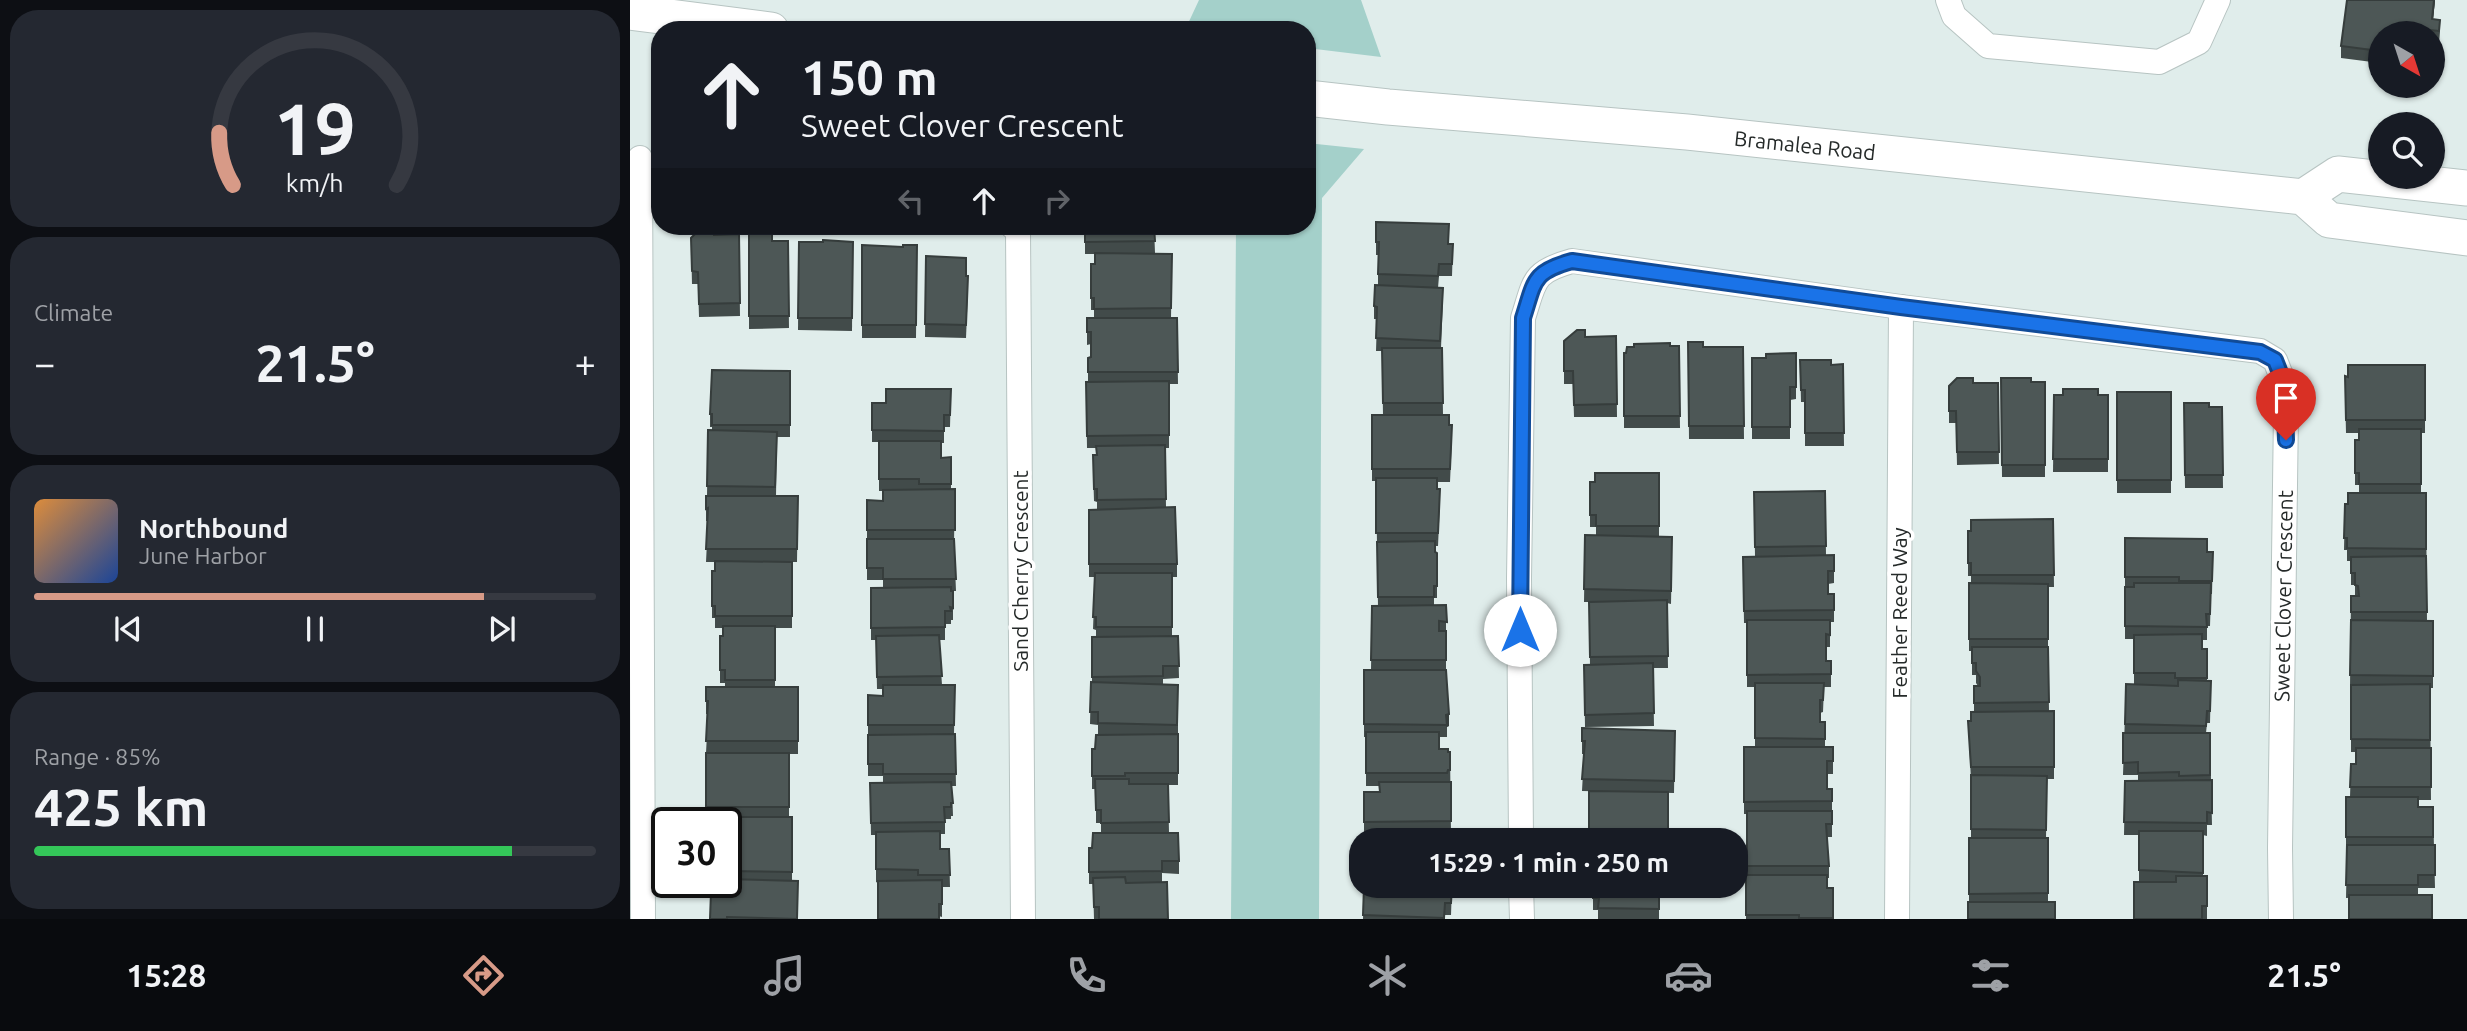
<!DOCTYPE html>
<html lang="en">
<head>
<meta charset="utf-8">
<style>
	:root { --surface:#171b24; --page:#242831; --text:#f1f3f6; --muted:#9ea1a6; --line:#363941; --accent:#d79a87 }
	body { margin:0; font-family:Ubuntu,sans-serif; background:var(--page); color:var(--text); height:100vh; display:flex; flex-direction:column; font-size:26px; white-space:nowrap }
	* { box-sizing:border-box; margin:0 }
	p { font-size:23px; color:var(--muted) }
	.icon { flex:none; width:38px; height:38px; fill:none; stroke:currentColor; stroke-width:2; stroke-linecap:round; stroke-linejoin:round }
	.map { position:relative; flex:1; overflow:hidden }
	.details { display:flex; flex-direction:column; gap:10px; padding:10px; background:#0d0f14; width:630px }
	.details>* { flex:none }
	.banner { position:absolute; left:21px; top:21px; width:665px; height:214px; border-radius:28px; box-shadow:0 2px 5px #0004; background:#171b24; color:var(--text); overflow:hidden }
	.needle { width:46px; rotate:141deg }
	.tools { position:absolute; left:1738px; top:21px; display:grid; gap:14px }
	.tools a { display:grid; place-items:center; width:77px; height:77px; border-radius:50%; background:var(--surface); box-shadow:0 2px 5px #0004; font-size:35px }
	.speed { position:absolute; left:21px; top:807px; display:flex; gap:14px; font-size:35px; font-weight:700; text-align:center }
	.speed>* { display:grid; place-content:center; width:91px; height:91px; border-radius:50%; background:var(--surface); box-shadow:0 2px 5px #0004; line-height:1 }
	.speed .limit { border:4px solid #111; border-radius:10px; background:#fff; color:#111 }
	.pin { position:absolute; display:grid; place-items:center; width:60px; height:60px; color:#fff; margin:-72px -30px; border-radius:50% 50% 50% 0; rotate:-45deg; box-shadow:0 0 7px #0007 }
	.pin .icon { rotate:45deg }
	.me { position:absolute; width:77px; margin:-38px; rotate:0deg; stroke-linejoin:round; filter:drop-shadow(0 0 5px #0008) }
	.turn { display:flex; align-items:center; gap:24px; height:147px; padding:0 35px; font-size:32px }
	.turn .icon { width:91px; height:91px; stroke-width:2.5 }
	.turn b { display:block; font-size:49px; line-height:60px }
	.lanes { display:flex; align-items:center; height:66px; padding:0 35px; background:#0003; justify-content:center; gap:35px; direction:ltr }
	.lanes .off { opacity:.35 }
	.big { font-size:52px; font-weight:700; line-height:1.1 }
	.details .card { flex:1; display:flex; flex-direction:column; justify-content:center; gap:10px; min-width:0; padding:0 24px; border-radius:28px; background:var(--page) }
	.details .dial { align-items:center; gap:0 }
	.dial svg { height:182px; overflow:visible; fill:none; stroke:var(--line); stroke-width:7; stroke-linecap:round; text-anchor:middle }
	.dial text { fill:var(--text); stroke:none }
	.song { display:flex; align-items:center; gap:21px }
	.cover { width:84px; height:84px; border-radius:10px; background:linear-gradient(135deg,hsl(30 70% 55%),hsl(220 70% 35%)) }
	.played { height:7px; border-radius:4px; background:linear-gradient(90deg,var(--accent) 80%,var(--line) 80%) }
	.keys { display:flex; justify-content:space-around; direction:ltr }
	.heat { display:flex; justify-content:space-between; align-items:center; font-size:38px; direction:ltr }
	.charge { height:10px; border-radius:5px; background:linear-gradient(90deg,#34c759 85%,var(--line) 0) }
	.trip { position:absolute; left:719px; top:828px; width:399px; height:70px; border-radius:28px; background:var(--surface); box-shadow:0 2px 5px #0004; font-weight:700; line-height:70px; text-align:center }
	.tab-bar { display:flex; height:112px; justify-content:space-around; align-items:center; background:#090b0e; color:var(--muted) }
	.tab-bar .icon { width:49px; height:49px }
	.tab-bar .on { color:var(--accent) }
	.tab-bar b { font-size:32px; color:var(--text) }
	main { display:flex; flex:1; min-height:0 }
	.map>svg:first-child { display:block }
	.green { fill:#a4d0ca }
	.lines { fill:none; stroke-linecap:round; stroke-linejoin:round }
	.street-casing { stroke:#b7c4c2; stroke-width:26 }
	.secondary-casing { stroke:#b7c4c2; stroke-width:37 }
	.street { stroke:#fff; stroke-width:24 }
	.secondary { stroke:#fff; stroke-width:35 }
	.wall { fill:#424b4a }
	.shaded-wall { fill:#363d3c }
	.building { fill:#4d5756; stroke:#363d3c; stroke-width:2 }
	.route-casing { stroke:#114b97; stroke-width:18 }
	.route { stroke:#1a73e8; stroke-width:12 }
	.labels { text-anchor:middle; dominant-baseline:central; stroke-width:7; stroke-linejoin:round; paint-order:stroke }
	.street-label { font-size:21px; fill:#252a29; stroke:#fff }
</style>
</head>
<body>
<main>
<section class="details">
<div class="card dial"><svg viewBox="0 0 100 80">
<path d="M14 69A42 42 0 1 1 86 69"/>
<path d="M14 69A42 42 0 0 1 8 46" stroke="#d79a87"/>
<text x="50" y="56" font-size="32" font-weight="700">19</text>
<text x="50" y="72" font-size="11">km/h</text>
</svg></div>
<div class="card"><p>Climate</p>
<div class="heat"><a>−</a><b class="big">21.5°</b><a>+</a></div>
</div>
<div class="card">
<div class="song"><i class="cover"></i><div><b>Northbound</b><p>June Harbor</p></div></div>
<div class="played"></div>
<div class="keys"><svg class="icon" aria-label="previous" viewBox="0 0 24 24"><path d="M18 5L8 12l10 7zM5 5v14"/></svg><svg class="icon" aria-label="pause" viewBox="0 0 24 24"><path d="M8 5v14M16 5v14"/></svg><svg class="icon" aria-label="next" viewBox="0 0 24 24"><path d="M6 5l10 7-10 7zM19 5v14"/></svg></div>
</div>
<div class="card"><p>Range · 85%</p><b class="big">425 km</b><div class="charge"></div></div>
</section>
<div class="map">
<svg width="1837" height="919" viewBox="0 0 1837 919">
	<rect width="100%" height="100%" fill="#e0edeb"/>
	<g class="green">
		<path d="M569,0H731L751,57L677,48V30H555Z"/>
		<path d="M677,143L734,149L692,198L689,919H601L606,226H677Z"/>
	</g>
	<g class="lines">
		<g class="street-casing">
			<g id="street">
				<path d="M1318,0L1324,16L1358,46L1529,62L1569,42L1588,0"/>
				<path d="M10,158L13,919"/>
				<path d="M382,226L388,231L393,919"/>
				<path d="M891,840L889,578L893,318C905,281 902,272 942,261L1271,307L1630,351L1645,360L1654,383L1656,413L1650,848L1651,919"/>
				<path d="M891,886L892,919"/>
				<path d="M1267,919L1271,307"/>
			</g>
		</g>
		<g class="secondary-casing">
			<g id="secondary">
				<path d="M0,12L141,30"/>
				<path d="M677,98L758,107L1057,132L1673,197L1699,220L1837,238"/>
				<path d="M1673,197L1708,174L1837,188"/>
			</g>
		</g>
		<use href="#street" class="street"/>
		<use href="#secondary" class="secondary"/>
	</g>
	<g class="wall">
		<path d="M1717,0H1805L1803,19L1810,32L1809,43H1802V33H1750V63L1711,58V46Z"/>
		<path d="M746,222L819,244H823L822,276H809L808,288L813,300L811,348H812L813,415L819,425L822,437L820,482H807V489L810,501L808,546H805V552L807,553V598H804V605H816V673L819,726L817,727V737H809V749L820,752L821,834H734V792H749V786H736V737H734V670H741L742,606H748L746,481H742V415H753L752,351H746L747,319H744V306L748,285V255H746Z"/>
		<path d="M455,226H524L525,253L542,254L541,318H547L548,384H539V448H535L536,507L547,564V577H542V636H548L549,678L533,679V684L548,685V785H538L539,833L549,861V874L532,873V883L538,919H464L463,884H459V848H462L471,833V823H466V789H462V749H465L468,735V725L460,724L461,682H462V637H466V630L463,629L465,577H459V510H467V502L464,501L463,468L467,455L466,448H457L456,382H458V358L461,357V344L457,345V318H464V310H461V264H465V254H455Z"/>
		<path d="M109,234L110,316L69,317L68,284H62L61,238L84,235Z"/>
		<path d="M119,234L142,241H158L159,328L119,329Z"/>
		<path d="M169,242H223L222,331L168,330Z"/>
		<path d="M232,245L273,247L287,245L286,338H232Z"/>
		<path d="M296,256L336,276L338,289L336,338L295,337Z"/>
		<path d="M986,336L987,417H944L943,384H934V341L955,337Z"/>
		<path d="M1058,342L1073,347H1113L1114,439H1059Z"/>
		<path d="M1040,346H1049L1050,428H994V353Z"/>
		<path d="M1166,353V399L1160,400V439H1122V358H1136Z"/>
		<path d="M1170,360L1201,365L1213,364L1214,446H1175V402H1171Z"/>
		<path d="M1795,365V433H1791V493H1796L1797,621H1803V688H1800L1801,800H1788V807H1803L1805,888H1788V895L1716,898L1717,850H1716V797H1720L1721,764H1726V752H1721V687H1720L1721,596H1725V585H1721V561H1717V550H1714L1715,504H1718L1729,493V485H1725V440H1729V433H1716L1715,389L1718,377Z"/>
		<path d="M160,371V437H147L146,496H168L167,562H162V628H145V687H168V754H159V817H162V880L167,919H80L84,892L96,882V822L85,820H76V753L78,714H76V687H95V683H90V636H93V628H85V618H82V571H85V562H76L78,521H76V496H77L78,430H82V427H80V414Z"/>
		<path d="M1371,378L1401,382H1415V477H1372Z"/>
		<path d="M1368,383L1369,464L1327,465L1326,423H1319V386Z"/>
		<path d="M321,389L320,427H314V443H311V458L321,457V489H325L324,543L326,591H323V620H321V624H315V640H309L312,685H325L324,734H325L326,786H322L323,816H321V819H315V834H310V849H319L320,887H312V917L309,916L246,882V835H241L240,783H253V776H238V695L253,696V689H247L246,640H241V588H253V580H237V530L253,501V491H249V442H242V403H256Z"/>
		<rect x="1487" y="392" width="54" height="101"/>
		<path d="M1424,395H1478V472H1423Z"/>
		<path d="M1554,403L1579,407H1592L1593,488H1555Z"/>
		<path d="M1029,473V537L1042,550L1041,604L1037,603L1038,668H1023L1024,726L955,727L954,665H960L959,602H954L955,535H966V527H960V482Z"/>
		<path d="M1195,491L1196,555H1204V583L1198,584V594H1204V622H1200V647H1196V661H1201V687H1194L1193,712L1190,713V722H1195V747H1203V774H1197V789H1202V837H1197L1199,866V878H1197V887L1203,888V919H1116L1117,814H1114V747H1125V687H1117V623H1114L1113,557L1125,556L1124,492Z"/>
		<path d="M1423,519L1424,587H1418V647L1419,711H1424V779H1417L1416,838H1418V902H1339V838H1341V780L1338,721H1341L1344,712V686H1348L1346,683V675H1342V651H1339V583H1341V576H1338V531Z"/>
		<path d="M1495,538L1583,552L1582,594H1581L1580,626H1577V640H1572V649H1577V681H1581L1580,723H1577L1576,733H1580L1582,825H1577V836L1573,835V876H1577V919H1572L1509,882V835H1494L1495,781H1508V775H1493L1496,684L1504,685V639H1495Z"/>
		<path d="M952,728L1045,731L1044,793L952,791L954,754H952Z"/>
		<path d="M734,886H822L821,915H815V919H733Z"/>
		<path d="M963,886H1029V919H968V910H963Z"/>
	</g>
	<g class="shaded-wall">
		<path d="M1804,0H1805L1802,31V19Z"/>
		<path d="M819,714V726L816,727V715Z"/>
	</g>
	<g class="building">
		<path d="M1717,0H1804L1802,19L1810,20L1809,31L1800,30V33H1750V51L1711,46Z"/>
		<path d="M746,222L819,224L818,244H823L822,264H809L808,276L748,274L749,242H746Z"/>
		<path d="M455,226H524L525,241L455,242Z"/>
		<path d="M69,230H84V235L109,234L110,303L69,304L68,272L62,271L61,238Z"/>
		<path d="M119,234H142V241H158L159,316H119Z"/>
		<path d="M193,240L223,242L222,318H168L169,242H193Z"/>
		<path d="M232,245L273,247V245H287L286,325H232Z"/>
		<path d="M465,253L542,254L541,308L464,309V298H461V264H465Z"/>
		<path d="M296,256L336,258V276H338L336,325L295,324Z"/>
		<path d="M745,285L813,288L810,341L746,338L747,307L744,306Z"/>
		<path d="M457,318H547L548,372H458V358L461,357V332H457Z"/>
		<path d="M947,330H955V337L986,336L987,404L944,405L943,371H934V341Z"/>
		<path d="M1058,342H1073V347H1113L1114,426H1059Z"/>
		<path d="M1040,343V346H1049L1050,416H994V353H996L997,347H1004V344Z"/>
		<path d="M752,348H812L813,403H753Z"/>
		<path d="M1166,353V387H1160V427H1122V358H1136V354Z"/>
		<path d="M1170,360H1201V365L1213,364L1214,433H1175V390H1171Z"/>
		<path d="M1718,365H1795V420H1716L1715,376L1718,377Z"/>
		<path d="M82,370L160,371V425H82V414H80Z"/>
		<path d="M1327,378H1343V383H1368L1369,452H1327L1326,411H1319V386Z"/>
		<path d="M1371,378H1401V382H1415V465H1372Z"/>
		<path d="M539,381V435L457,436L456,382Z"/>
		<path d="M256,389H321L320,415H314V431L242,430V403H256Z"/>
		<path d="M1433,389H1468V395H1478V459H1423L1424,395H1433Z"/>
		<rect x="1487" y="392" width="54" height="88"/>
		<path d="M1554,403H1579V407H1592L1593,475H1555Z"/>
		<path d="M742,415H819V425H822L820,469H742Z"/>
		<path d="M1729,429H1791V484H1729V473H1725V440H1729Z"/>
		<path d="M78,430L147,432L145,487L77,486Z"/>
		<path d="M249,441H311V458L321,457V484H289V479H249Z"/>
		<path d="M535,445L536,499L467,500V489H464L463,455H467L466,446Z"/>
		<path d="M965,473H1029V526H966V515H960V482H965Z"/>
		<path d="M746,478H807V489H810L808,533H746Z"/>
		<path d="M325,489V530H237V500L253,501V490Z"/>
		<path d="M1195,491L1196,546L1125,547L1124,492Z"/>
		<path d="M1718,493H1796V549L1717,548V538H1714L1715,504H1718Z"/>
		<path d="M76,496H168L167,549H76L78,508L76,509Z"/>
		<path d="M545,507L547,564H459V510Z"/>
		<path d="M1423,519L1424,575H1341V563H1338V531H1341V520Z"/>
		<path d="M955,535L1042,537L1041,591L954,589Z"/>
		<path d="M1495,538L1577,539V552H1583L1582,581H1549V577H1495Z"/>
		<path d="M237,539H324L326,579H253V568H237Z"/>
		<path d="M805,541V552L807,553V586H804V597H748L747,542Z"/>
		<path d="M1204,555V571H1198V594H1204V610L1114,611L1113,557Z"/>
		<path d="M1796,556L1797,612H1721V596H1729L1728,586L1725,585V573H1721V557Z"/>
		<path d="M85,561L162,562V616H85V606H82V571H85Z"/>
		<path d="M465,573H542V627H466V617H463Z"/>
		<path d="M1339,583L1418,584V639H1339Z"/>
		<path d="M1504,583H1581L1580,614H1576L1577,627L1495,626V587H1504Z"/>
		<path d="M321,587V591H323V608L320,607L321,611H315V627L241,628V588Z"/>
		<path d="M1037,600L1038,656L960,657L959,602Z"/>
		<path d="M816,605L817,622L809,621V631H816V660H741L742,606Z"/>
		<path d="M1117,620H1200V635L1196,634V661H1201V674L1117,675Z"/>
		<path d="M1721,620L1803,621V676L1720,675Z"/>
		<path d="M93,626H145V680H95V670H90V636H93Z"/>
		<path d="M1572,634V649H1577V678H1545V673H1504V635Z"/>
		<path d="M309,635L312,676L247,677L246,636Z"/>
		<path d="M548,636L549,666H533V676L462,677V637Z"/>
		<path d="M1342,647H1418L1419,702L1344,703V686H1350V677L1346,671V663H1342Z"/>
		<path d="M1023,663L1024,713L955,715L954,665Z"/>
		<path d="M734,670H816L819,714L816,715L817,725L734,724Z"/>
		<path d="M1548,680L1581,681L1580,711H1577L1576,726L1495,724L1496,684L1548,686Z"/>
		<path d="M461,682L548,685L547,725L468,723V712H460Z"/>
		<path d="M1125,683H1194L1193,700H1190V722H1195V739L1125,738Z"/>
		<path d="M1800,684V740L1721,739V685Z"/>
		<path d="M253,685H325L324,725H238V695L253,696Z"/>
		<path d="M76,687H168V741H76L78,701H76Z"/>
		<path d="M1424,711V767H1341L1338,721H1341V712Z"/>
		<path d="M952,728L1045,731L1044,781L952,779L955,741H952Z"/>
		<path d="M736,732H809V749H818V752H820V770H818L817,773H736Z"/>
		<path d="M1493,733H1580V775L1549,776V772L1508,773V762L1493,763Z"/>
		<path d="M325,734L326,774H253V764H238V735Z"/>
		<path d="M548,734V773H495V776H462V749H465L466,735Z"/>
		<path d="M1114,747H1203V761H1197V789H1202V801L1114,802Z"/>
		<path d="M1726,748H1801V787H1720L1721,764H1726Z"/>
		<rect x="76" y="753" width="83" height="54"/>
		<path d="M1341,775L1417,776L1416,830L1341,829Z"/>
		<path d="M465,779H499V784H538L539,822L471,823V810H466Z"/>
		<path d="M1582,780V813L1577,812V823L1494,822L1495,781Z"/>
		<path d="M321,782L323,803H321V807H314L315,822L241,823L240,783Z"/>
		<path d="M749,782H821V821L734,822V792H750Z"/>
		<path d="M959,791L1038,792V840H959Z"/>
		<path d="M1716,797H1788V807H1803V837H1716Z"/>
		<path d="M1117,811H1202V824H1196L1199,866H1117Z"/>
		<path d="M85,817H162V872L96,871V822H85Z"/>
		<path d="M756,829H811L812,840H756Z"/>
		<path d="M310,831V849H319L320,875H288V870L246,869V832Z"/>
		<path d="M1509,831H1573V873L1509,870Z"/>
		<path d="M463,833H548L549,861H532V871L459,872V848H462Z"/>
		<path d="M1339,838H1418V893L1339,894Z"/>
		<path d="M1717,845H1805V875H1788V885H1716Z"/>
		<path d="M1116,875H1197V888H1203V918H1169V915H1116Z"/>
		<path d="M1546,876H1577V906H1572V919H1504V882H1546Z"/>
		<path d="M495,877L496,883L537,882L538,919H469V907H464L463,878Z"/>
		<path d="M96,879L168,881L167,919L97,917V919H80L81,892H84V882H96Z"/>
		<path d="M312,880V904H309V919H248V881Z"/>
		<path d="M734,886H822L821,903H815L814,918L733,915Z"/>
		<path d="M963,886H1029V909L968,908L969,898H963Z"/>
		<rect x="1719" y="895" width="83" height="24"/>
		<rect x="1338" y="902" width="87" height="17"/>
	</g>
	<g class="lines">
		<g class="route-casing">
			<path id="route" d="M890,630L893,318C905,281 902,272 942,261L1271,307L1630,352L1645,360L1654,383L1656,440"/>
		</g>
		<use href="#route" class="route"/>
	</g>
	<g class="labels">
		<g class="street-label">
			<text transform="translate(1175 145) rotate(6)">Bramalea Road</text>
			<text transform="translate(390 571) rotate(-90)">Sand Cherry Crescent</text>
			<text transform="translate(1653 596) rotate(-89)">Sweet Clover Crescent</text>
			<text transform="translate(1269 613) rotate(-90)">Feather Reed Way</text>
		</g>
	</g>
</svg>
<div class="tools">
<a><svg class="needle" viewBox="-14 -14 28 28"><path d="M0-13l5 13h-10z" fill="#e53935"/><path d="M0 13l5-13h-10z" fill="#9ea1a6"/></svg></a>
<a><svg class="icon" aria-label="search" viewBox="0 0 24 24"><circle cx="10" cy="10" r="6"/><path d="M15 15l6 6"/></svg></a>
</div>
<div class="speed"><div class="limit">30</div></div>
<div class="pin" style="left:1656px;top:440px;background:#d93025"><svg class="icon" aria-label="arrive" viewBox="0 0 24 24"><path d="M6 21V4h12l-3 4 3 4H6"/></svg></div>
<svg class="me" style="left:890px;top:630px" viewBox="-20 -20 40 40"><circle r="19" fill="#fff"/><path d="M0-13L10 11 0 6-10 11z" fill="#1a73e8"/></svg>
<div class="trip">15:29 · 1 min · 250 m</div>
<div class="banner">
<div class="turn"><svg class="icon" aria-label="ahead" viewBox="0 0 24 24"><path d="M12 20V5M6 11l6-6 6 6"/></svg><div><b>150 m</b>Sweet Clover Crescent</div></div>
<div class="lanes"><svg class="icon off" aria-label="left" viewBox="0 0 24 24"><path d="M17 20v-9H6M10 6l-5 5 5 5"/></svg><svg class="icon" aria-label="ahead" viewBox="0 0 24 24"><path d="M12 20V5M6 11l6-6 6 6"/></svg><svg class="icon off" aria-label="right" viewBox="0 0 24 24"><path d="M7 20v-9h11M14 6l5 5-5 5"/></svg></div>
</div>
</div>
</main>
<nav class="tab-bar">
<b>15:28</b>
<svg class="icon on" aria-label="directions" viewBox="0 0 24 24"><path d="M12 3l9 9-9 9-9-9zM9 14v-3h6M13 9l2 2-2 2"/></svg>
<svg class="icon" aria-label="music" viewBox="0 0 24 24"><path d="M9 18V5l10-2v13"/><circle cx="6" cy="18" r="3"/><circle cx="16" cy="16" r="3"/></svg>
<svg class="icon" aria-label="phone" viewBox="0 0 24 24"><path d="M5 4h4l2 5-3 2q2 4 5 5l2-3 5 2v4C11 20 4 13 5 4z"/></svg>
<svg class="icon" aria-label="climate" viewBox="0 0 24 24"><path d="M12 3v18M4 7l16 10M4 17L20 7"/></svg>
<svg class="icon" aria-label="car" viewBox="0 0 24 24"><path d="M5 17H2v-5l4-1 3-4h7l3 4 3 1v5h-3M9 17h6M6 11h13"/><circle cx="7" cy="17" r="2"/><circle cx="17" cy="17" r="2"/></svg>
<svg class="icon" aria-label="filters" viewBox="0 0 24 24"><path d="M4 7h16M4 17h16"/><circle cx="9" cy="7" r="2"/><circle cx="15" cy="17" r="2"/></svg>
<b>21.5°</b>
</nav>
</body>
</html>
